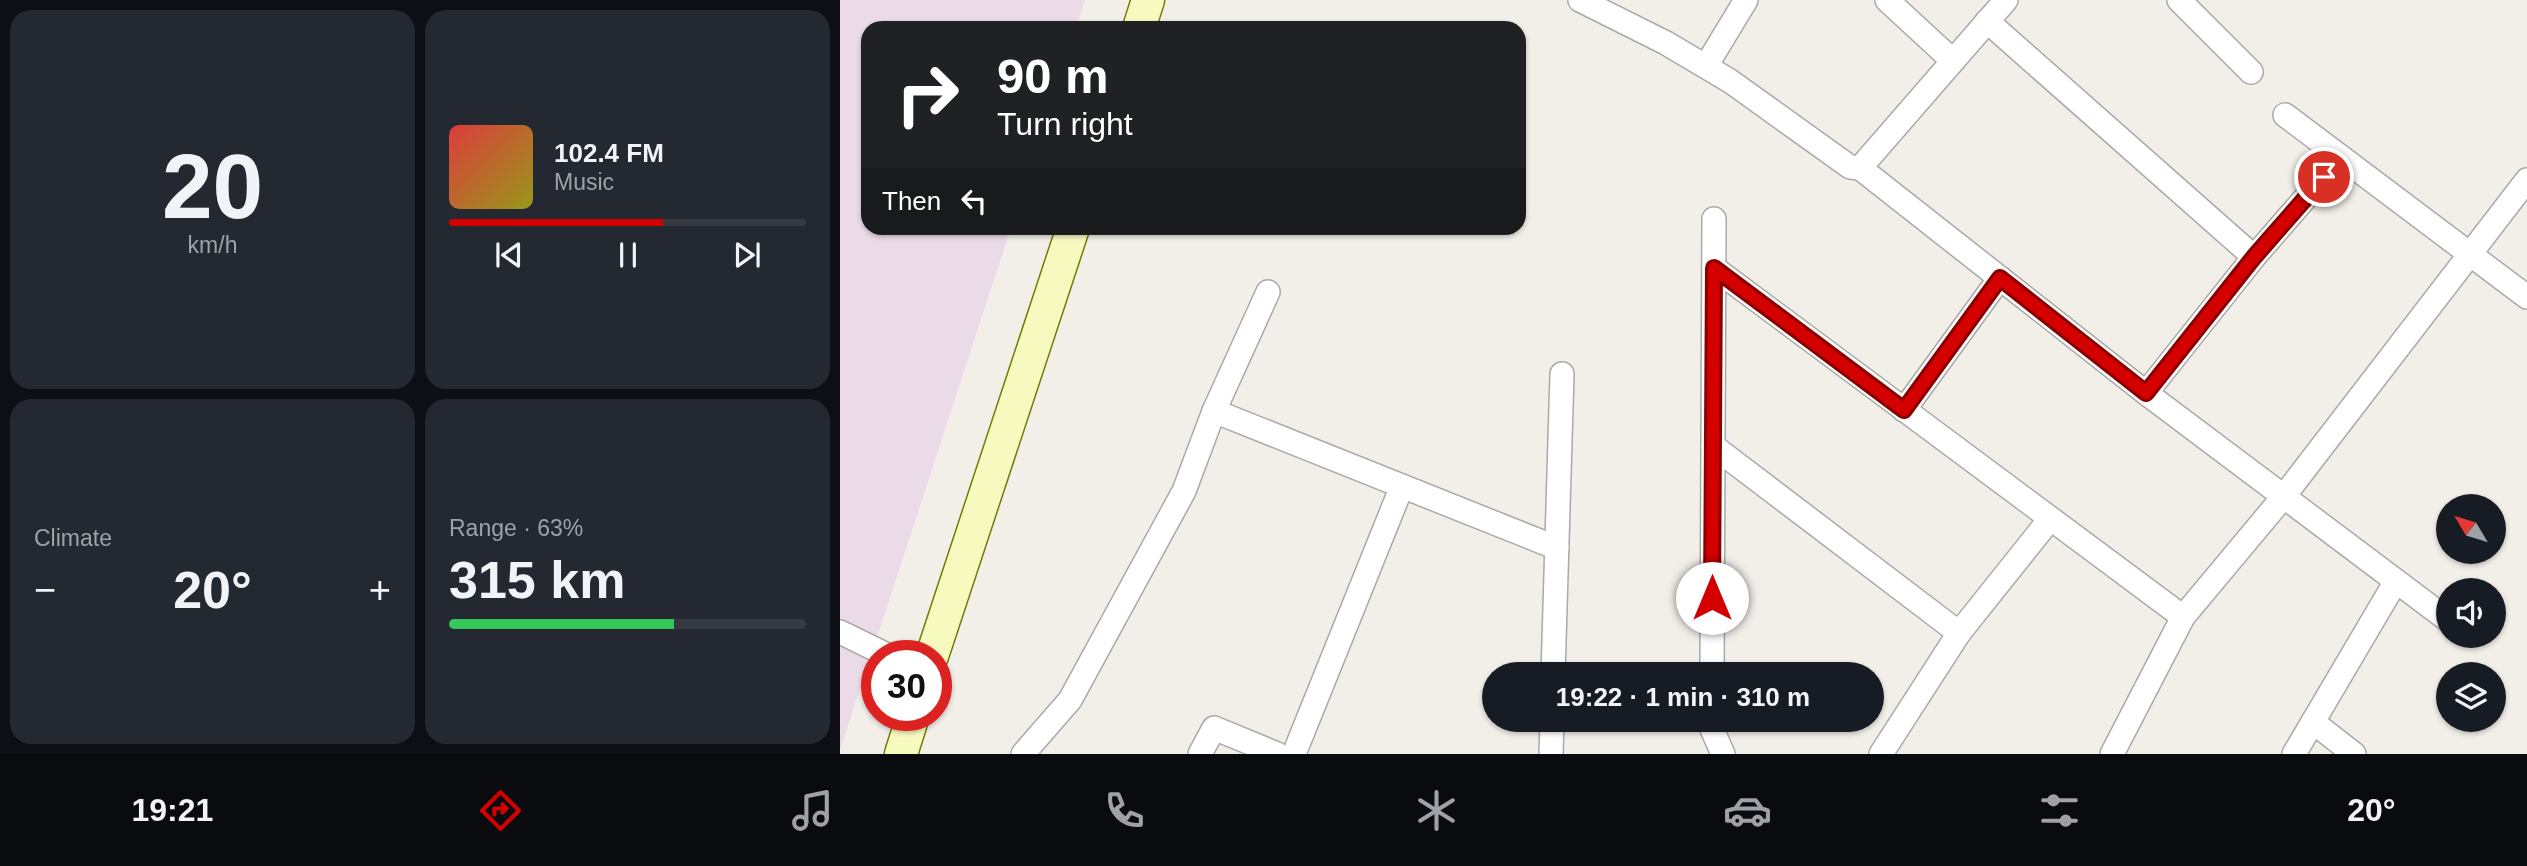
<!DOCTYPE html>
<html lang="en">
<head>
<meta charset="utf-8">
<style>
	:root { --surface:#171b24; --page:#242831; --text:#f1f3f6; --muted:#9ea1a6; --line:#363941; --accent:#d40000 }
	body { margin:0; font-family:Helvetica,sans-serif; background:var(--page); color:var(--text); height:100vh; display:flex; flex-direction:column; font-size:26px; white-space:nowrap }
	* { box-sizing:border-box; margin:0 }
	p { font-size:23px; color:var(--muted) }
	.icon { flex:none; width:38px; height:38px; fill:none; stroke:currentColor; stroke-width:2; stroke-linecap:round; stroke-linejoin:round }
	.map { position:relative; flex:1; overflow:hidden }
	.panel { display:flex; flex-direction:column; gap:10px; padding:10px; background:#0d0f14; width:840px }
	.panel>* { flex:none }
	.hud { position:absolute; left:21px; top:21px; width:665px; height:214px; border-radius:21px; box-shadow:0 2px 5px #0004; background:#202124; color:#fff; overflow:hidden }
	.needle { width:46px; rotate:308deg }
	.buttons { position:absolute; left:1596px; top:494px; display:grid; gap:14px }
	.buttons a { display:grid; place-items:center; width:70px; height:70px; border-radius:50%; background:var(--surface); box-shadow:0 2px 5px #0004; font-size:35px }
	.speed { position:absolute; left:21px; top:640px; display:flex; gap:14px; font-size:35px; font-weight:700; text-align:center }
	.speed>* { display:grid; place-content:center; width:91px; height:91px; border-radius:50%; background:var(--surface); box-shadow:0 2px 5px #0004; line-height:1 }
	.speed .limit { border:10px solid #d22; background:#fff; color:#111 }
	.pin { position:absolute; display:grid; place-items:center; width:60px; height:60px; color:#fff; margin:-30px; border:4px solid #fff; border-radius:50%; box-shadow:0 2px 7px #0007 }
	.me { position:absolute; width:77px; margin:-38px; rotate:0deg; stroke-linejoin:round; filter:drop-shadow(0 0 5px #0008) }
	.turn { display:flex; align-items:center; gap:24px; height:147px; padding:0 21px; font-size:32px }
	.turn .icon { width:91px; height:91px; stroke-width:2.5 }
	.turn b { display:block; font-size:49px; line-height:60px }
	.then { display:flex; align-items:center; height:66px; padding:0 21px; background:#0003; gap:14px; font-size:26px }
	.big { font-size:52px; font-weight:600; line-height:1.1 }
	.panel .tile { flex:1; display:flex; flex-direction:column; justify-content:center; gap:10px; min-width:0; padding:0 24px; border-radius:21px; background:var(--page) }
	.panel .dial { align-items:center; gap:0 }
	.dial b { font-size:91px; line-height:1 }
	.song { display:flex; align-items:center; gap:21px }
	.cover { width:84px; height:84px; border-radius:10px; background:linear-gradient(135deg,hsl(0 70% 55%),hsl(60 70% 35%)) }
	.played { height:7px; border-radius:4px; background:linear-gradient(90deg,var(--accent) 60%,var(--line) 60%) }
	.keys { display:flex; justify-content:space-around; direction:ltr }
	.heat { display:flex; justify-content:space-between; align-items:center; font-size:38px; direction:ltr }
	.charge { height:10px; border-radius:5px; background:linear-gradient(90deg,#34c759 63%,var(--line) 0) }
	.panel .tiles { flex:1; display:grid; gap:10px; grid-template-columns:repeat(2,1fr) }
	.trip { position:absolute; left:642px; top:662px; width:402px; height:70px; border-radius:35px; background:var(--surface); box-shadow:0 2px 5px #0004; font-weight:600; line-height:70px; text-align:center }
	.dock { display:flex; height:112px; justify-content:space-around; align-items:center; background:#090b0e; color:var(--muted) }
	.dock .icon { width:49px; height:49px }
	.dock .active { color:var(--accent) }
	.dock b { font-size:32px; color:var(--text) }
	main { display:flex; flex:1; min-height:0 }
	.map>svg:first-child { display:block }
	.industrial { fill:#ebdbe8 }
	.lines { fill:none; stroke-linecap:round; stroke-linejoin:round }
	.minor-casing { stroke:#a9a9a9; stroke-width:26 }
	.secondary-casing { stroke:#707d05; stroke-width:35 }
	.minor { stroke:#fff; stroke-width:23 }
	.secondary { stroke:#f7fabf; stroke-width:32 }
	.route-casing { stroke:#8a0000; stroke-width:18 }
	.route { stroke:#d40000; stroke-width:12 }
</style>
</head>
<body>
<main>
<section class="panel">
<div class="tiles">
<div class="tile dial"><b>20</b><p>km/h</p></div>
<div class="tile">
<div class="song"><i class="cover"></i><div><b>102.4 FM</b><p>Music</p></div></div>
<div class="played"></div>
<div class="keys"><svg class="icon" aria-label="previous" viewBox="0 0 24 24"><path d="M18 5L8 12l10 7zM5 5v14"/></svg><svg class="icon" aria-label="pause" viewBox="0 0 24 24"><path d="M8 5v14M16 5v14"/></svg><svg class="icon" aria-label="next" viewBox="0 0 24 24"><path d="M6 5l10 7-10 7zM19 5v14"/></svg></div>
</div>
<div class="tile"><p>Climate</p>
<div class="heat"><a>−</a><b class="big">20°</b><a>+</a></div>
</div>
<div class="tile"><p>Range · 63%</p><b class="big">315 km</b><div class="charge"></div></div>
</div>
</section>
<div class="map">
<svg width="1687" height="754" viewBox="0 0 1687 754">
	<rect width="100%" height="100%" fill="#f2efe9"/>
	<path class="industrial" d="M0,0H245L236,28H28V228H171L0,750Z"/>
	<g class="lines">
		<g class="minor-casing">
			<g id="minor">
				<path d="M740,0L826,43L890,81L1010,167L1020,168L1166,0"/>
				<path d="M1047,0L1113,61"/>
				<path d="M1339,0L1411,72"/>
				<path d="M1147,21L1414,257"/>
				<path d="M866,66L906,0"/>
				<path d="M1445,115L1687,297"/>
				<path d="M1020,168L1306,393L1608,620"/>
				<path d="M874,268L1343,617"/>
				<path d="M1306,393L1414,257L1501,157"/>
				<path d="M1064,410L1160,278"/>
				<path d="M374,411L717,548"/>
				<path d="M873,446L1119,633"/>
				<path d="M0,632L49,656"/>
				<path d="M713,674L722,374"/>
				<path d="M872,674L874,219"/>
				<path d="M872,719V729L883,754"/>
				<path d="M1473,722L1514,754"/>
				<path d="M183,754L230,700L344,491L374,411L428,292"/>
				<path d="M360,754L374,728L437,754"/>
				<path d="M454,754L562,486"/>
				<path d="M711,754L712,719"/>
				<path d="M1041,754L1119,633L1210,519"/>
				<path d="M1272,754L1343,617L1444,496L1687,180"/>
				<path d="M1454,754L1556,581"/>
			</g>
		</g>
		<g class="secondary-casing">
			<g id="secondary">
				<path d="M299,28L308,0"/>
				<path d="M92,656L233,228"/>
				<path d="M61,754L73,716"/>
			</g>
		</g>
		<use href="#minor" class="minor"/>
		<use href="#secondary" class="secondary"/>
	</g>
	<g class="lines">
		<g class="route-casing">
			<path id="route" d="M872,598L874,268L1064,410L1160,278L1306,393L1414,257L1484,177"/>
		</g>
		<use href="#route" class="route"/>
	</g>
</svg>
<div class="buttons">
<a><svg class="needle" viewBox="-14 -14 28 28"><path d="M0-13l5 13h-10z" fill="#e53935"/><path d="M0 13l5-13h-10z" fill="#9ea1a6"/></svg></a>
<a><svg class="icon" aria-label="sound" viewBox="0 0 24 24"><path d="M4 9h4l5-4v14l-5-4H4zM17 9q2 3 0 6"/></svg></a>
<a><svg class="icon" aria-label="layers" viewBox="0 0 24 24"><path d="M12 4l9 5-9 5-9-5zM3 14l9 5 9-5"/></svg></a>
</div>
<div class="speed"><div class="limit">30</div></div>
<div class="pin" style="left:1484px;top:177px;background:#d93025"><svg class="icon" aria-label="arrive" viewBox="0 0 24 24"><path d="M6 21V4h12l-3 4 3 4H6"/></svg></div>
<svg class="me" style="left:872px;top:598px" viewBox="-20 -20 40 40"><circle r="19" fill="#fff"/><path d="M0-13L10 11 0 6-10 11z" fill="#d40000"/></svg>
<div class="trip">19:22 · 1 min · 310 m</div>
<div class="hud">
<div class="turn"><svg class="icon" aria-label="right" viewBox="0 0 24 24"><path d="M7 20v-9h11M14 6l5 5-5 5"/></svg><div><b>90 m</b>Turn right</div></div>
<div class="then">Then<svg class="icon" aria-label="left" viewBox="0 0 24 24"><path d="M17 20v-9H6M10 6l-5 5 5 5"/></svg></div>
</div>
</div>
</main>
<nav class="dock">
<b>19:21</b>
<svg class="icon active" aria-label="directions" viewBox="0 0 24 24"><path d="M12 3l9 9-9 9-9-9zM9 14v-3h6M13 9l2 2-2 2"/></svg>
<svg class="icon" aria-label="music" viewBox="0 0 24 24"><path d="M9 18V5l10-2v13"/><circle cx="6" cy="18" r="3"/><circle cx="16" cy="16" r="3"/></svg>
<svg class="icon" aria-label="phone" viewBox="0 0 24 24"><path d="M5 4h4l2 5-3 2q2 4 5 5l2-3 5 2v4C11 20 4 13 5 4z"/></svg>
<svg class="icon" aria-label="climate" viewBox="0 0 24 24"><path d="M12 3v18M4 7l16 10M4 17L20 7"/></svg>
<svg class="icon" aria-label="car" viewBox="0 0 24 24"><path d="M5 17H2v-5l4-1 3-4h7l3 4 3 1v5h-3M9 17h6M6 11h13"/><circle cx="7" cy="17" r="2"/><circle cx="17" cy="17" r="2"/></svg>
<svg class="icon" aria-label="filters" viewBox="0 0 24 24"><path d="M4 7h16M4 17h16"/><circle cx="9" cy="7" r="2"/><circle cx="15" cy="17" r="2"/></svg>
<b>20°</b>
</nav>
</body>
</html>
